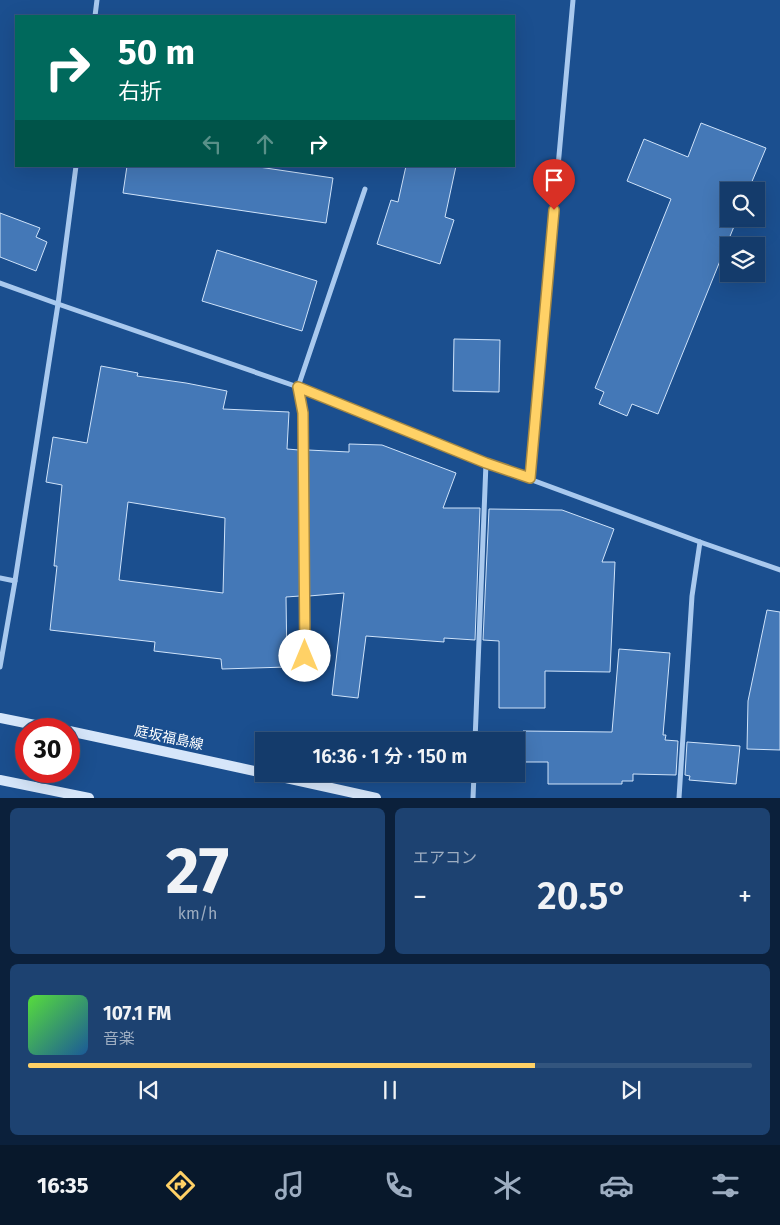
<!DOCTYPE html>
<html lang="ja">
<head>
<meta charset="utf-8">
<style>
	:root { --surface:#143b6b; --page:#1d4271; --text:#f1f3f6; --muted:#9dadc1; --line:#33557e; --accent:#ffd166 }
	body { margin:0; font-family:"Fira Sans","Noto Sans JP",sans-serif; background:var(--page); color:var(--text); height:100vh; display:flex; flex-direction:column; font-size:19px; white-space:nowrap }
	* { box-sizing:border-box; margin:0 }
	p { font-size:16px; color:var(--muted) }
	.icon { flex:none; width:28px; height:28px; fill:none; stroke:currentColor; stroke-width:2; stroke-linecap:round; stroke-linejoin:round }
	.map { position:relative; height:798px; overflow:hidden }
	.drawer { display:flex; flex-direction:column; gap:10px; padding:10px; background:#0b203b; flex:1 }
	.drawer>* { flex:none }
	.guide { position:absolute; left:15px; top:15px; width:500px; height:152px; border-radius:0px; box-shadow:0 5px 20px #0002,0 0 0 1px var(--line); background:#00695c; color:#fff; overflow:hidden }
	.fabs { position:absolute; left:720px; top:182px; display:grid; gap:10px }
	.fabs a { display:grid; place-items:center; width:45px; height:45px; border-radius:0px; background:var(--surface); box-shadow:0 5px 20px #0002,0 0 0 1px var(--line); font-size:25px }
	.speed { position:absolute; left:15px; top:718px; display:flex; gap:10px; font-size:25px; font-weight:700; text-align:center }
	.speed>* { display:grid; place-content:center; width:65px; height:65px; border-radius:50%; background:var(--surface); box-shadow:0 5px 20px #0002,0 0 0 1px var(--line); line-height:1 }
	.speed .limit { border:8px solid #d22; background:#fff; color:#111 }
	.pin { position:absolute; display:grid; place-items:center; width:42px; height:42px; color:#fff; margin:-51px -21px; border-radius:50% 50% 50% 0; rotate:-45deg; box-shadow:0 0 5px #0007 }
	.pin .icon { rotate:45deg }
	.me { position:absolute; width:55px; margin:-28px; rotate:0deg; stroke-linejoin:round; filter:drop-shadow(0 0 4px #0008) }
	.turn { display:flex; align-items:center; gap:18px; height:105px; padding:0 20px; font-size:22px }
	.turn .icon { width:65px; height:65px; stroke-width:2.5 }
	.turn b { display:block; font-size:35px; line-height:42px }
	.lanes { display:flex; align-items:center; height:48px; padding:0 20px; background:#0003; justify-content:center; gap:25px; direction:ltr }
	.lanes .off { opacity:.35 }
	.big { font-size:38px; font-weight:600; line-height:1.1 }
	.drawer .tile { flex:1; display:flex; flex-direction:column; justify-content:center; gap:8px; min-width:0; padding:0 18px; border-radius:8px; background:var(--page) }
	.drawer .dial { align-items:center; gap:0 }
	.dial b { font-size:65px; line-height:1 }
	.song { display:flex; align-items:center; gap:15px }
	.cover { width:60px; height:60px; border-radius:8px; background:linear-gradient(135deg,hsl(110 70% 55%),hsl(210 70% 35%)) }
	.played { height:5px; border-radius:2px; background:linear-gradient(90deg,var(--accent) 70%,var(--line) 70%) }
	.keys { display:flex; justify-content:space-around; direction:ltr }
	.heat { display:flex; justify-content:space-between; align-items:center; font-size:28px; direction:ltr }
	.drawer .tiles { flex:1; display:grid; gap:10px; grid-template-columns:1fr 1fr }
	.tile:last-child { grid-column:span 2 }
	.trip { position:absolute; left:255px; top:732px; width:270px; height:50px; border-radius:0px; background:var(--surface); box-shadow:0 5px 20px #0002,0 0 0 1px var(--line); font-weight:600; line-height:50px; text-align:center }
	.dock { display:flex; height:80px; justify-content:space-around; align-items:center; background:#08182b; color:var(--muted) }
	.dock .icon { width:35px; height:35px }
	.dock .on { color:var(--accent) }
	.dock b { font-size:22px; color:var(--text) }
	.map>svg:first-child { display:block }
	.building { fill:#4478b7; stroke:#cfe3fa; fill-rule:evenodd }
	.lines { fill:none; stroke-linecap:round; stroke-linejoin:round }
	.minor { stroke:#a9c9ee; stroke-width:5 }
	.secondary { stroke:#d6e6fa; stroke-width:10 }
	.route-casing { stroke:#a68842; stroke-width:12 }
	.route { stroke:#ffd166; stroke-width:9 }
	.labels { text-anchor:middle; dominant-baseline:central; stroke-width:5; stroke-linejoin:round; paint-order:stroke }
	.street-label { font-size:14px; fill:#fff; stroke:#1b4f8f }
</style>
</head>
<body>
<div class="map">
<svg width="780" height="798" viewBox="0 0 780 798">
	<rect width="100%" height="100%" fill="#1b4f8f"/>
	<g class="building">
		<path d="M701,123L766,148L748,191H729V219H737L658,414L632,404L627,416L599,404L604,392L595,388L671,199L627,181L644,139L688,157Z"/>
		<path d="M127,166H252L333,178L326,223L123,193Z"/>
		<path d="M406,166H456L445,217L454,220L440,264L377,244L391,200L398,202Z"/>
		<path d="M0,213L40,228L36,237L47,242L36,271L0,257Z"/>
		<path d="M217,250L317,281L302,331L202,301Z"/>
		<path d="M454,339L500,340L499,392L453,391Z"/>
		<path d="M101,366L138,373L137,376L186,383L227,391L223,409L289,412L287,449L299,450L300,596L286,597L287,667L222,669L221,659L154,651L155,642L50,630L57,566H54L62,485L46,482L53,437L87,443ZM128,502L225,518L223,593L119,580Z"/>
		<path d="M349,444L382,445L456,473L443,508H480L475,640L444,638V642L366,636L358,698L332,695L344,593L309,596L308,450L349,452Z"/>
		<path d="M489,509L562,510L614,529L602,562H615L610,672L545,671V708H499V641L483,640Z"/>
		<path d="M767,610L780,612V750L747,749L748,701Z"/>
		<path d="M619,649L670,653L663,735H666L665,740L678,741L676,775L633,774V781H622V784H548V762H523V731L612,732Z"/>
		<path d="M687,742L740,746L736,784L689,780L690,776L685,775Z"/>
	</g>
	<g class="lines">
		<g class="minor">
			<path d="M95,16L97,0"/>
			<path d="M0,283L58,304L298,387L486,463L700,542L780,570"/>
			<path d="M530,478L573,0"/>
			<path d="M0,578L15,581"/>
			<path d="M305,656L303,413L298,387L365,189"/>
			<path d="M0,667L15,581L58,304L76,166"/>
			<path d="M475,741L486,463"/>
			<path d="M473,798L474,774"/>
			<path d="M679,798L692,596L700,542"/>
		</g>
		<g class="secondary">
			<path d="M0,718L55,729"/>
			<path d="M69,731L139,746L264,773"/>
			<path d="M268,774L376,798"/>
			<path d="M0,780L89,798"/>
		</g>
	</g>
	<g class="lines">
		<g class="route-casing">
			<path id="route" d="M305,656L303,413L298,387L486,463L530,478L554,210"/>
		</g>
		<use href="#route" class="route"/>
	</g>
	<g class="labels">
		<g class="street-label">
			<text transform="translate(169 738) rotate(12)">庭坂福島線</text>
		</g>
	</g>
</svg>
<div class="fabs">
<a><svg class="icon" aria-label="search" viewBox="0 0 24 24"><circle cx="10" cy="10" r="6"/><path d="M15 15l6 6"/></svg></a>
<a><svg class="icon" aria-label="layers" viewBox="0 0 24 24"><path d="M12 4l9 5-9 5-9-5zM3 14l9 5 9-5"/></svg></a>
</div>
<div class="speed"><div class="limit">30</div></div>
<div class="pin" style="left:554px;top:210px;background:#d93025"><svg class="icon" aria-label="arrive" viewBox="0 0 24 24"><path d="M6 21V4h12l-3 4 3 4H6"/></svg></div>
<svg class="me" style="left:305px;top:656px" viewBox="-20 -20 40 40"><circle r="19" fill="#fff"/><path d="M0-13L10 11 0 6-10 11z" fill="#ffd166"/></svg>
<div class="trip">16:36 · 1 分 · 150 m</div>
<div class="guide">
<div class="turn"><svg class="icon" aria-label="right" viewBox="0 0 24 24"><path d="M7 20v-9h11M14 6l5 5-5 5"/></svg><div><b>50 m</b>右折</div></div>
<div class="lanes"><svg class="icon off" aria-label="left" viewBox="0 0 24 24"><path d="M17 20v-9H6M10 6l-5 5 5 5"/></svg><svg class="icon off" aria-label="ahead" viewBox="0 0 24 24"><path d="M12 20V5M6 11l6-6 6 6"/></svg><svg class="icon" aria-label="right" viewBox="0 0 24 24"><path d="M7 20v-9h11M14 6l5 5-5 5"/></svg></div>
</div>
</div>
<section class="drawer">
<div class="tiles">
<div class="tile dial"><b>27</b><p>km/h</p></div>
<div class="tile"><p>エアコン</p>
<div class="heat"><a>−</a><b class="big">20.5°</b><a>+</a></div>
</div>
<div class="tile">
<div class="song"><i class="cover"></i><div><b>107.1 FM</b><p>音楽</p></div></div>
<div class="played"></div>
<div class="keys"><svg class="icon" aria-label="previous" viewBox="0 0 24 24"><path d="M18 5L8 12l10 7zM5 5v14"/></svg><svg class="icon" aria-label="pause" viewBox="0 0 24 24"><path d="M8 5v14M16 5v14"/></svg><svg class="icon" aria-label="next" viewBox="0 0 24 24"><path d="M6 5l10 7-10 7zM19 5v14"/></svg></div>
</div>
</div>
</section>
<nav class="dock">
<b>16:35</b>
<svg class="icon on" aria-label="directions" viewBox="0 0 24 24"><path d="M12 3l9 9-9 9-9-9zM9 14v-3h6M13 9l2 2-2 2"/></svg>
<svg class="icon" aria-label="music" viewBox="0 0 24 24"><path d="M9 18V5l10-2v13"/><circle cx="6" cy="18" r="3"/><circle cx="16" cy="16" r="3"/></svg>
<svg class="icon" aria-label="phone" viewBox="0 0 24 24"><path d="M5 4h4l2 5-3 2q2 4 5 5l2-3 5 2v4C11 20 4 13 5 4z"/></svg>
<svg class="icon" aria-label="climate" viewBox="0 0 24 24"><path d="M12 3v18M4 7l16 10M4 17L20 7"/></svg>
<svg class="icon" aria-label="car" viewBox="0 0 24 24"><path d="M5 17H2v-5l4-1 3-4h7l3 4 3 1v5h-3M9 17h6M6 11h13"/><circle cx="7" cy="17" r="2"/><circle cx="17" cy="17" r="2"/></svg>
<svg class="icon" aria-label="filters" viewBox="0 0 24 24"><path d="M4 7h16M4 17h16"/><circle cx="9" cy="7" r="2"/><circle cx="15" cy="17" r="2"/></svg>
</nav>
</body>
</html>
